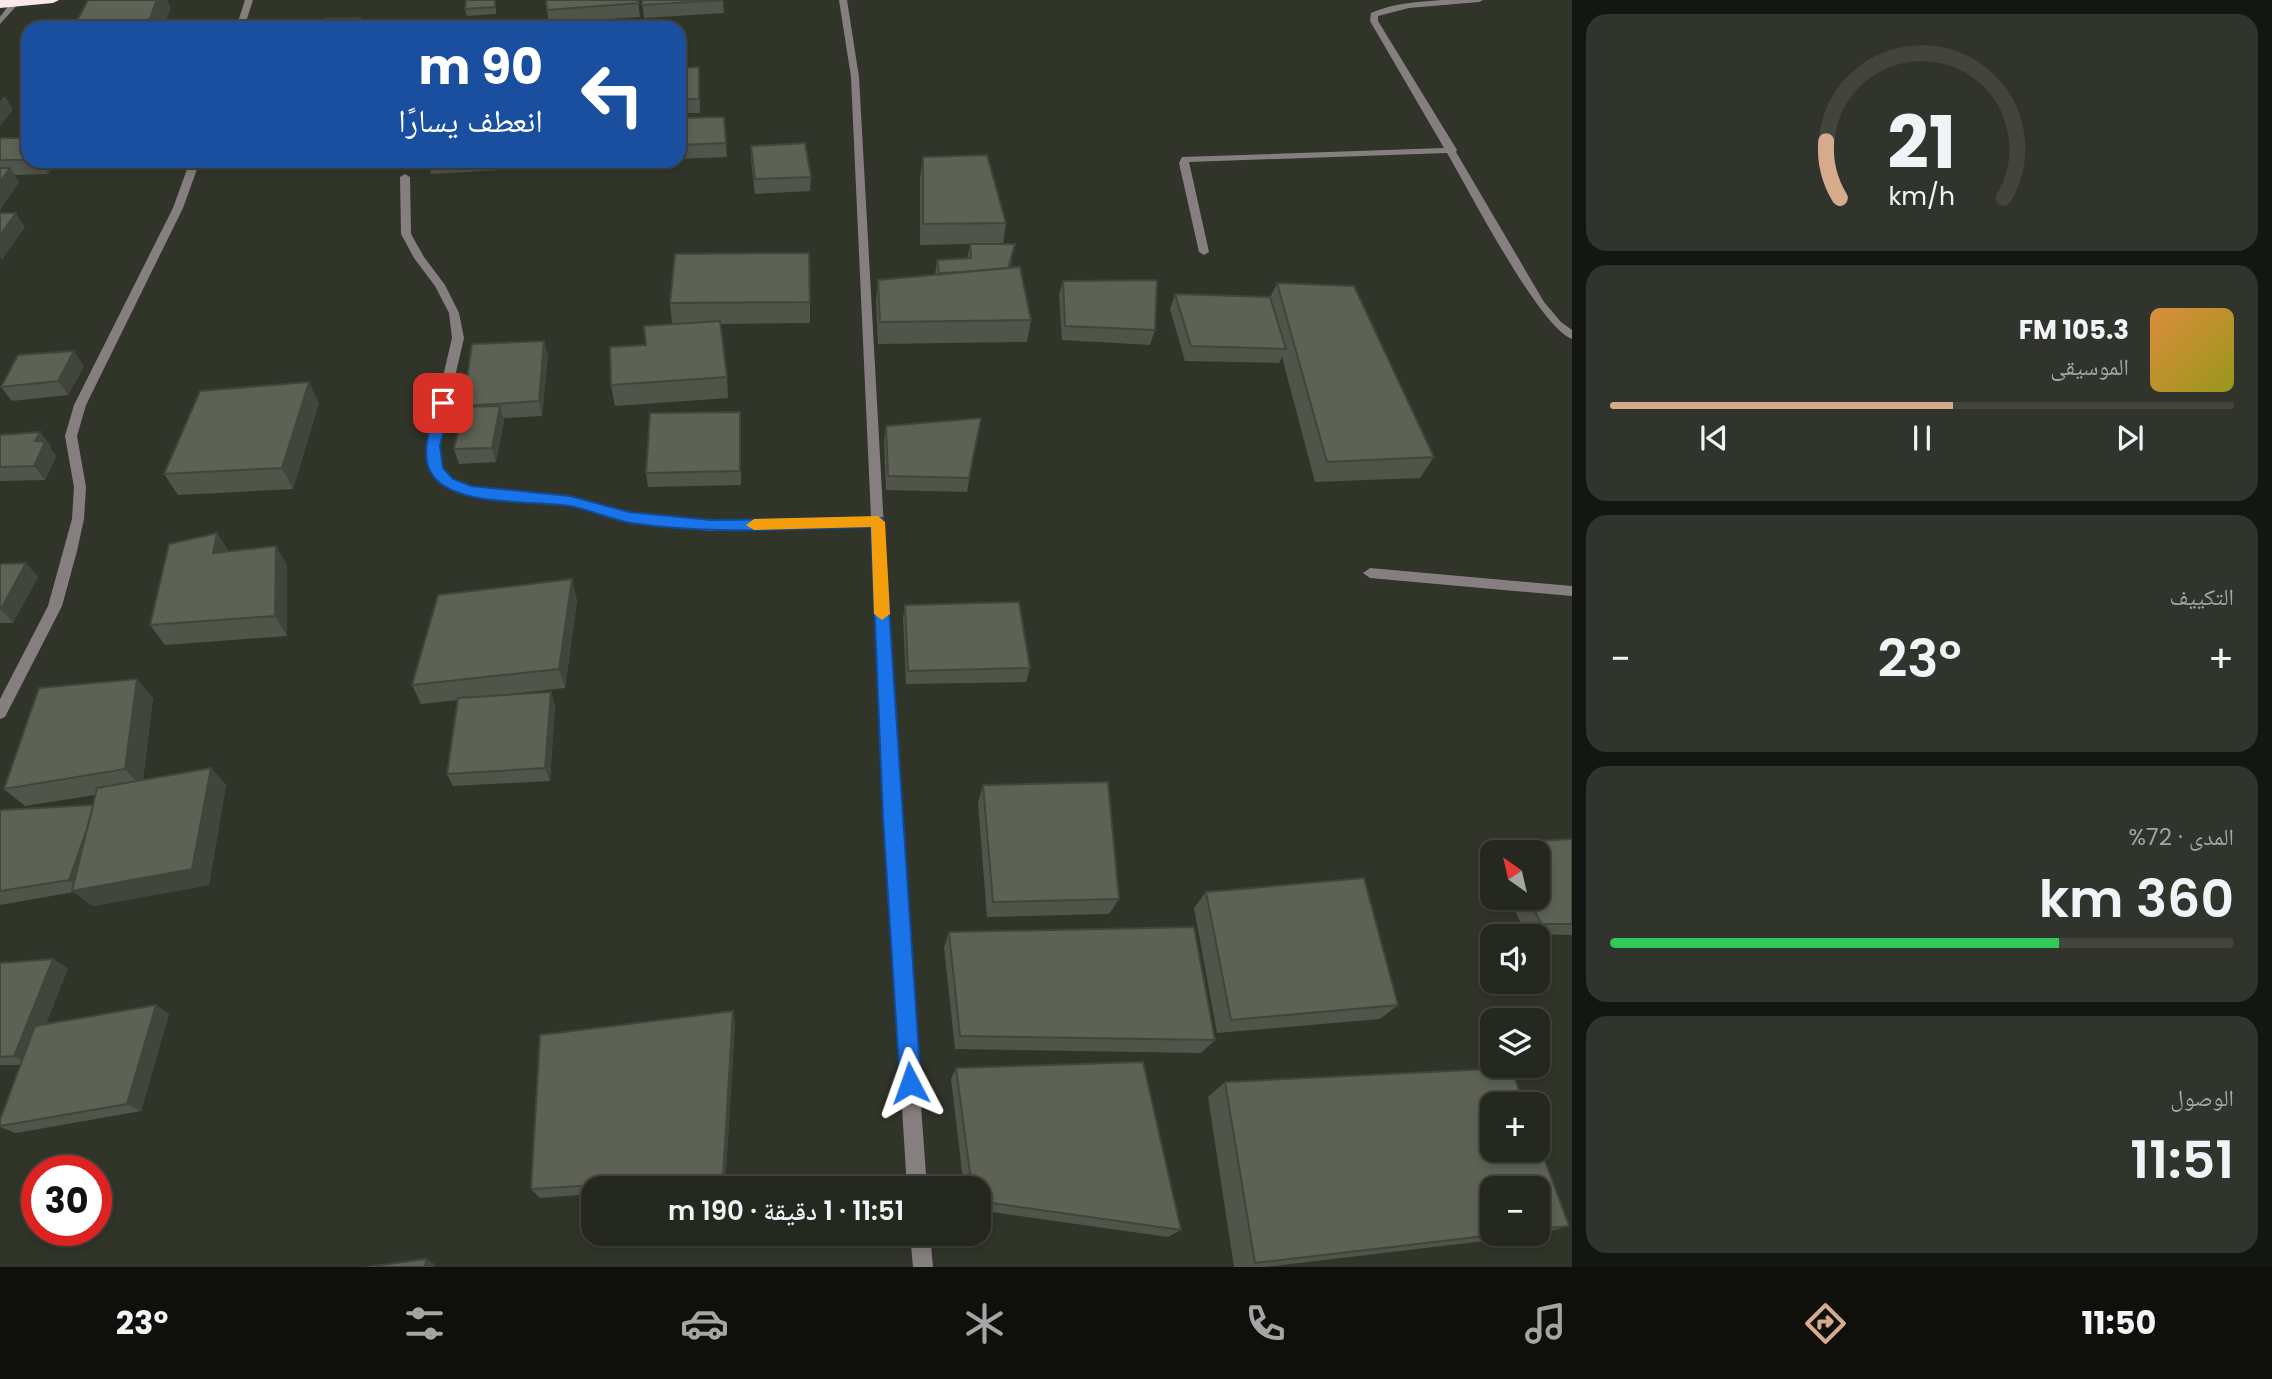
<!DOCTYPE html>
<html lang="ar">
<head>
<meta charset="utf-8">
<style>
	:root { --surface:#25281f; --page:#31342c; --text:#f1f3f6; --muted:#a3a6a4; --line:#42443d; --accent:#d6ab8b }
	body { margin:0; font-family:Poppins,"Noto Naskh Arabic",sans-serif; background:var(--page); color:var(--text); direction:rtl; height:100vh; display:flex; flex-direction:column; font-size:26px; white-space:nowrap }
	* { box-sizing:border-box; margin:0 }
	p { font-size:23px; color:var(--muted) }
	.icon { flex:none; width:38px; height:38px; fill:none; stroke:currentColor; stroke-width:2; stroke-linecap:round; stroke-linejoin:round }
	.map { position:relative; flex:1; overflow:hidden; direction:ltr }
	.sheet { display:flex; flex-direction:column; gap:14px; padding:14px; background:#141611; width:700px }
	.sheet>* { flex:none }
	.banner { position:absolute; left:21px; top:21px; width:665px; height:147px; border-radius:21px; box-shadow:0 4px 10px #0003,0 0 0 2px var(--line); direction:rtl; background:#1a4fa0; color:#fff; overflow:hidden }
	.needle { width:46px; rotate:326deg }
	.tools { position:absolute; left:1480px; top:840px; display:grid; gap:14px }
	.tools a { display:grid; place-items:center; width:70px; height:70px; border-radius:14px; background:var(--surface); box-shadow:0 4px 10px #0003,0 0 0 2px var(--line); font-size:35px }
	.speed { position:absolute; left:21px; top:1155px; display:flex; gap:14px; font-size:35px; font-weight:700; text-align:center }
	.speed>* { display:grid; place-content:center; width:91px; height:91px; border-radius:50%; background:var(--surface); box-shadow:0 4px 10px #0003,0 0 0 2px var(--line); line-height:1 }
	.speed .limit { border:10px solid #d22; background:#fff; color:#111 }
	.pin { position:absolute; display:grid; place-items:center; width:60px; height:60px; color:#fff; margin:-30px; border-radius:14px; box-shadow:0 4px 10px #0006 }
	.me { position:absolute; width:77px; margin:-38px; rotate:356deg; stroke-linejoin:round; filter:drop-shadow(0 0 5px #0008) }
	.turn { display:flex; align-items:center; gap:24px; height:147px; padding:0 28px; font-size:32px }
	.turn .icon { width:91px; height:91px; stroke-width:2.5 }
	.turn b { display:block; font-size:49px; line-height:60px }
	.big { font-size:52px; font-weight:600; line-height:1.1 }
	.sheet .card { flex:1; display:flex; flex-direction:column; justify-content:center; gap:10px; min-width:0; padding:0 24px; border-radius:21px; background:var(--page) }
	.sheet .dial { align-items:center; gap:0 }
	.dial svg { height:182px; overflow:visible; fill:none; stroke:var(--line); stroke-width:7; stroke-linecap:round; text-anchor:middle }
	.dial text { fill:var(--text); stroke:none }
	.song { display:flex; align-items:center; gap:21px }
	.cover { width:84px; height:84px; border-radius:10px; background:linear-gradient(135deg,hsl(30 70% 55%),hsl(60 70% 35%)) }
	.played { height:7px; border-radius:4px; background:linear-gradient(90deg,var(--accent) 55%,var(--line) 55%) }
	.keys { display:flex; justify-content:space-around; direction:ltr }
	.heat { display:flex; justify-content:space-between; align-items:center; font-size:38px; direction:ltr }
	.charge { height:10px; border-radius:5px; background:linear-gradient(90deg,#34c759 72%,var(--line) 0) }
	.trip { position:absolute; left:581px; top:1176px; width:410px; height:70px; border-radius:21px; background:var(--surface); box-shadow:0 4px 10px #0003,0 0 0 2px var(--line); font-weight:600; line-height:70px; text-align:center; direction:rtl }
	.menu { display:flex; height:112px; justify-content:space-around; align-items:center; background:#0f100c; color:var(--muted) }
	.menu .icon { width:49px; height:49px }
	.menu .selected { color:var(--accent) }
	.menu b { font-size:32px; color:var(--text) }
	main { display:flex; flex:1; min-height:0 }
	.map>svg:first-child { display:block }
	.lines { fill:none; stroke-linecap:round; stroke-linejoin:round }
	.street { fill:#867f80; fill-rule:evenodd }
	.highway { fill:#fbe8eb; fill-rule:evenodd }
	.wall { fill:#505449; fill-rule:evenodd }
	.shaded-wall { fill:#41453c }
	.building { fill:#5d6255; stroke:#41453c; stroke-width:2 }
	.route { fill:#1a73e8; stroke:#114b97; stroke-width:2 }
	.slow { fill:#f59e0b }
</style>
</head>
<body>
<main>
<section class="sheet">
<div class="card dial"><svg viewBox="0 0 100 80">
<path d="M14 69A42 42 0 1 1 86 69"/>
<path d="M14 69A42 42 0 0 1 8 44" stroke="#d6ab8b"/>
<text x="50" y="56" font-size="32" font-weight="700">21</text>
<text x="50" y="72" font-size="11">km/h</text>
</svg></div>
<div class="card">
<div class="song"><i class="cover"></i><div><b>105.3 FM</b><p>الموسيقى</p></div></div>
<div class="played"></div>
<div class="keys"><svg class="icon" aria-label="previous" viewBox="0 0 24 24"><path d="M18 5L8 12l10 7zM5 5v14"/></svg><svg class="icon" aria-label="pause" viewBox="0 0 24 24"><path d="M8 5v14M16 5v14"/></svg><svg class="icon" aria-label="next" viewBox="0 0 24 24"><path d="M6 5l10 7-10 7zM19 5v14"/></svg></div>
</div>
<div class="card"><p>التكييف</p>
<div class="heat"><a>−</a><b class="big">23°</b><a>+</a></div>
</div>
<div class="card"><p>المدى · 72%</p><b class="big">360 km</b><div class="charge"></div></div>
<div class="card"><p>الوصول</p><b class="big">11:51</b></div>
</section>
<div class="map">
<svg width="1572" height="1267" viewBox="0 0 1572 1267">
	<rect width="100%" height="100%" fill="#313529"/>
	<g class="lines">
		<g class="street">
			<path d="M245,0H253L244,28H236Z"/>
			<path d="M839,0H847L859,77L900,818L927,1188H907L884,818L871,527L711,531L629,522L570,506L469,496L444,486L430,469L427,445L452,338L449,313L435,286L414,258L401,234L400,177L405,174L410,177L411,234L424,257L445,285L459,313L464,338L439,445L442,468L452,480L470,487L570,496L629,512L711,521L871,517L851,77Z"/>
			<path d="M1442,0H1483L1479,2L1409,8L1378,16V21L1457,150L1456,152L1544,302L1561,322L1572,330V339C1539,327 1469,190 1447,153L1189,162L1209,252L1204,255L1199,252L1179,163L1182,157L1444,148L1370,21L1371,13C1393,3 1418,2 1442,0Z"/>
			<path d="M12,1L19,3L0,24V17Z"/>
			<path d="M190,161H200L183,208L86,405L77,436L86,487L84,519L77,551L62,606L5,717L0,719V699L48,606L72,519L74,487L65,436L74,405L173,208Z"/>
			<path d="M1370,568L1572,586V596L1370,578L1363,573Z"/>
			<path d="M910,1234H930L933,1267H913Z"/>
		</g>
		<path class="highway" d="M0,0H59L53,3L0,8Z"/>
	</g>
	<g class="wall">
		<path d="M496,0V14L467,16L465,9Z"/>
		<path d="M638,0L640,17L549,23L547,10Z"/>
		<path d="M642,0H723L724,13L644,18Z"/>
		<path d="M699,67L700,113H679V68Z"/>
		<path d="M724,117L727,157L679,159V118Z"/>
		<path d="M0,138H28V161H58L48,174L14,175L19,182L0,210Z"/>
		<path d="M751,146L811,177L810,191L755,194L751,160Z"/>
		<path d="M923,157L1006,223L1003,244H972L1012,259L1010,268L1031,320L1027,342L878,344L876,301L878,280L935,275L937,260L967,259L970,244L920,245V178Z"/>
		<path d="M85,161H116L115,164L88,166Z"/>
		<path d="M428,161H539L537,168L431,174Z"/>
		<path d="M1063,281L1155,330L1150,345L1062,340L1059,295Z"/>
		<path d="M1277,283L1434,457L1420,478L1315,482L1282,357L1279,363L1185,361L1170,309L1175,294L1270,298Z"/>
		<path d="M810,302V323L720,324L727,377L728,398L615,406L611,385L646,345L672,324L670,303Z"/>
		<path d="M548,355L542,416L503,418L504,421L496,462L459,464L454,449L463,406Z"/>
		<path d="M84,366L68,395L12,401L1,387Z"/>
		<path d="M319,403L293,489L178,495L164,474Z"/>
		<path d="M981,418L967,492L886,490L884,441L886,426Z"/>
		<path d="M741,427V485L648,487L646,473Z"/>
		<path d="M40,432L51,447L50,448L56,456L45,480L0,481V435Z"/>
		<path d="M276,546L287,566V636L165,645L150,625L228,551Z"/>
		<path d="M0,564L38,577L13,623H0Z"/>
		<path d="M577,600L565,688L500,695L555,705L550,781L453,786L447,774L458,700L421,704L412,685Z"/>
		<path d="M905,605L1030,668L1026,682L906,684L903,618Z"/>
		<path d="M153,698L143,780L211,768L226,785L209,885L93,906L74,892L0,905V810L93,805L95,795L25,806L4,789Z"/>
		<path d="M983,785L1119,899L1109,914L987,917L978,803Z"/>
		<path d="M1572,839V935L1526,934L1509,898H1538V852H1493V862L1489,855L1503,843Z"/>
		<path d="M1206,892L1398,1005L1380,1019L1217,1033L1194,908Z"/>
		<path d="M949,932L1215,1040L1201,1053L955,1049L944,947Z"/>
		<path d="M0,963L68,968L46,1024L169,1014L141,1111L16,1133L0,1127V1120L20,1065H0Z"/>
		<path d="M733,1011L735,1024L725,1186L686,1188H593V1194L540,1198L531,1189Z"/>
		<path d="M956,1068L1181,1230L1168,1237L978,1210V1188H964L951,1079Z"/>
		<path d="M1511,1068L1524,1104H1493V1150H1538V1142L1569,1226L1535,1235L1265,1267H1234L1208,1097L1225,1082ZM1493,1188H1538V1234H1493Z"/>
	</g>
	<g class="shaded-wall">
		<path d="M157,0H167L171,8L163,28H146Z"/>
		<path d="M360,18L363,28H356Z"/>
		<path d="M5,96L13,110L0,126V101Z"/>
		<path d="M40,161H58L48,174Z"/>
		<path d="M10,168L19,182L0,210V182Z"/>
		<path d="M16,213L25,227L2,260L0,257V235Z"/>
		<path d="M544,341L548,355L542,416L539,401Z"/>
		<path d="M74,351L84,366L68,395L58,381Z"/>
		<path d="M309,382L319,403L293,489L282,468Z"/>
		<path d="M500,406L504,421L496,462L492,448Z"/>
		<path d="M40,432L51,447L50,448L56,456L45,480L34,466L35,441Z"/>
		<path d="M217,533L230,553H213Z"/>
		<path d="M276,546L287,566V636L275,616Z"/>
		<path d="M26,563L38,577L13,623L1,609Z"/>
		<path d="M572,579L577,600L565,688L559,669Z"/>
		<path d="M137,679L153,698L142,787L125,769Z"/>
		<path d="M551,692L555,705L550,781L545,768Z"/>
		<path d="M211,768L226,785L209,885L93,906L72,891L81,889L69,880L96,805Z"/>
		<path d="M53,959L68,968L30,1065L14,1056Z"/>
		<path d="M156,1005L169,1014L141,1111L127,1104Z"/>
		<path d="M733,1011L735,1024L725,1186L723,1177Z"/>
		<path d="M426,1259L435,1264L434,1267H425Z"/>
	</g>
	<g class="building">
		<path d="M88,0H157L146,28H73Z"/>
		<path d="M466,0H495V7L465,9Z"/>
		<path d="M546,0H638L639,3L547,10Z"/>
		<path d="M642,0H723L642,5Z"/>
		<path d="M360,18L356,28H320L324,19Z"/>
		<path d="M699,67V99H679V68Z"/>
		<path d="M724,117L726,143L679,145V118Z"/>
		<rect x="0" y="138" width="28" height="22"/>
		<path d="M805,143L811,177L755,179L751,146Z"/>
		<path d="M987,155L1006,223L923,224V157Z"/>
		<path d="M0,168H10L0,182Z"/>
		<path d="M0,213H16L0,235Z"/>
		<path d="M970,244H1015L1008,268L963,272L939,273L937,260L971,258Z"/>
		<path d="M809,253L810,302L670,303L675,254Z"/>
		<path d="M1020,267L1031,320L880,322L878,280Z"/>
		<path d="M1157,280L1155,330L1065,326L1063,281Z"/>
		<path d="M1277,283L1354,286L1434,457L1327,462Z"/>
		<path d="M1175,294L1270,297L1286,349L1191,346Z"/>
		<path d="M720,321L727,377L611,385L610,347L646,345L644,326Z"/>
		<path d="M544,341L539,401L463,406L472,344Z"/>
		<path d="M74,351L58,381L1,387L18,355Z"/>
		<path d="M309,382L282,468L164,474L200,391Z"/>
		<path d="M500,406L492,448L454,449L463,407Z"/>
		<path d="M740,412V471L646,473L650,413Z"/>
		<path d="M981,418L969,478L888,476L886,426Z"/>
		<path d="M40,432L35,441L45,442L34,466L0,467V435Z"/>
		<path d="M217,533L213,553L276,546L275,616L150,625L169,544Z"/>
		<path d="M26,563L1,609H0V564Z"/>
		<path d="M572,579L559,669L412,685L438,595Z"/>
		<path d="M1019,602L1030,668L908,671L905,605Z"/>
		<path d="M137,679L125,769L4,789L39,688Z"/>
		<path d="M551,692L545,768L447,774L458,698Z"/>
		<path d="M211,768L192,869L72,891L97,788Z"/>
		<path d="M1108,782L1119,899L993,902L983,785Z"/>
		<path d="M93,805L87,829L69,880L0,891V810Z"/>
		<path d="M1572,839V924H1541L1529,898H1538V852H1507L1503,843Z"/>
		<path d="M1364,878L1398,1005L1231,1020L1206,892Z"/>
		<path d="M1194,927L1215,1040L960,1036L949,932Z"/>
		<path d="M53,959L14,1056L0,1057V963Z"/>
		<path d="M156,1005L127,1104L0,1126V1120L35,1026Z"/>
		<path d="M733,1011L723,1177L531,1189L540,1035Z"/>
		<path d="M1143,1062L1181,1230L978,1201V1188H972L956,1068Z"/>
		<path d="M1511,1068L1524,1104H1493V1150H1538V1142L1569,1226L1538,1229V1188H1493V1234H1502L1255,1263L1225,1082Z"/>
		<path d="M426,1259L425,1267H367Z"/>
	</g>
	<path class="route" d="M443,399L450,403L440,446L443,468L453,479L471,486L570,496L629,512L711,520L883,518L921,1083L918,1090L910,1093L903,1090L900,1083L883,818L871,527C791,529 711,535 631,523C610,519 590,510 570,506C534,500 448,508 430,471C420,451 432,423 437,403Z"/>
	<path class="slow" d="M878,516L885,522L890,614L882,620L874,614L871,527L754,530L746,525L754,519Z"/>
</svg>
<div class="tools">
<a><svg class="needle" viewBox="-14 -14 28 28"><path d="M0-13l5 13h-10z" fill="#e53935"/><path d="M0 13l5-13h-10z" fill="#a3a6a4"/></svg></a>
<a><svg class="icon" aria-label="sound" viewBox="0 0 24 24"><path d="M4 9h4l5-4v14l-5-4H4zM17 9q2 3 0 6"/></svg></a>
<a><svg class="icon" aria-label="layers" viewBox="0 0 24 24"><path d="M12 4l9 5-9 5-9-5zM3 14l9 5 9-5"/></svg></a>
<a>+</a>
<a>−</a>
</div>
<div class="speed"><div class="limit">30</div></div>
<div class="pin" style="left:443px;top:403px;background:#d93025"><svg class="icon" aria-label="arrive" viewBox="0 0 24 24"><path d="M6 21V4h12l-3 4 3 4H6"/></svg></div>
<svg class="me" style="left:910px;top:1083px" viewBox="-20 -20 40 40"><path d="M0-17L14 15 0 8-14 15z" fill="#1a73e8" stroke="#fff" stroke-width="4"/></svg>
<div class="trip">11:51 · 1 دقيقة · 190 m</div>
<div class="banner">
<div class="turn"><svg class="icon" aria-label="left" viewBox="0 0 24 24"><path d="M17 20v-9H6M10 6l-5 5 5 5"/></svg><div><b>90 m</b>انعطف يسارًا</div></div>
</div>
</div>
</main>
<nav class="menu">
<b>11:50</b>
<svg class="icon selected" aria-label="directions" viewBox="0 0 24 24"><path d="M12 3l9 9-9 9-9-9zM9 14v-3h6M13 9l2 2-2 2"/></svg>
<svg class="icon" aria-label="music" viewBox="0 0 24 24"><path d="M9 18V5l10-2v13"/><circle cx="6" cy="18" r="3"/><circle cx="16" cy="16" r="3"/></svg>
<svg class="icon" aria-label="phone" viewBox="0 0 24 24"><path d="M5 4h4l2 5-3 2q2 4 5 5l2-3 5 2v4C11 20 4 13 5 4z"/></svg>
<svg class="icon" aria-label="climate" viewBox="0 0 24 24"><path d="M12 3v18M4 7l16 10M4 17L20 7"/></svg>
<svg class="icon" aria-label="car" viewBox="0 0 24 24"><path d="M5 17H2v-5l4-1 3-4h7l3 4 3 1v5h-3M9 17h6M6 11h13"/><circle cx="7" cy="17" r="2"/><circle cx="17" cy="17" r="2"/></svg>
<svg class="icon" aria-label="filters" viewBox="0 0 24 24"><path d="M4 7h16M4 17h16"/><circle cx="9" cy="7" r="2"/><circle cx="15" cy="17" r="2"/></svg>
<b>23°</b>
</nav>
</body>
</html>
